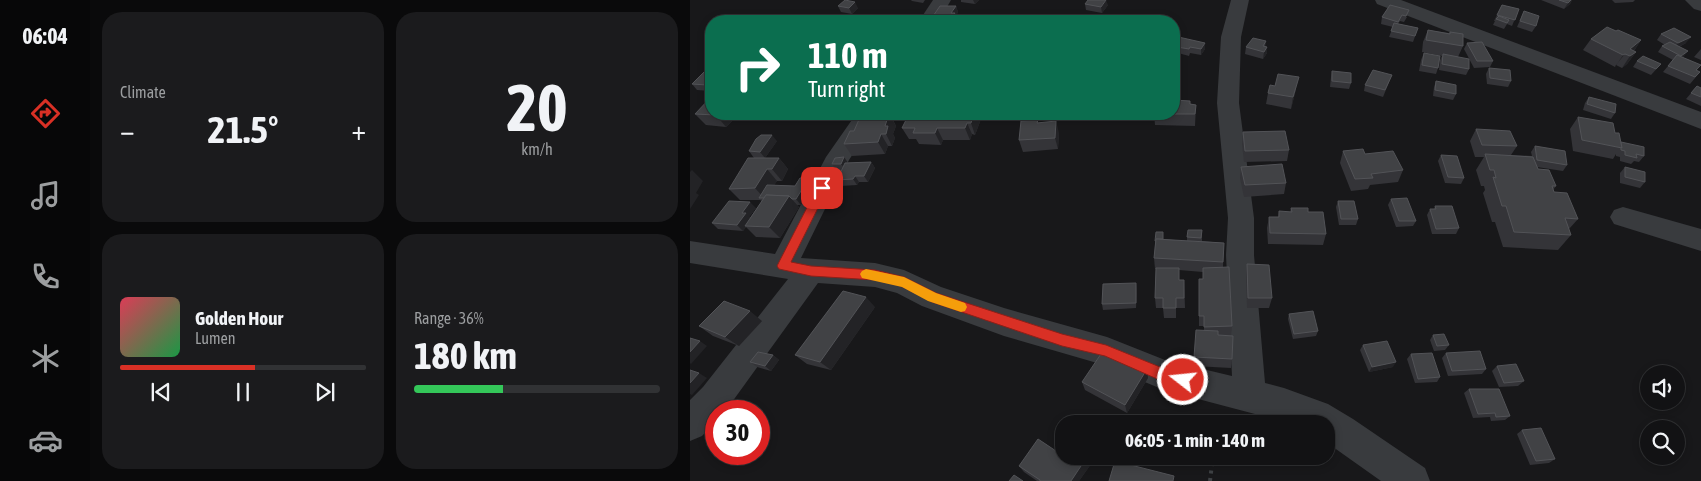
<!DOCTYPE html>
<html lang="en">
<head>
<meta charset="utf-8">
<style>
	:root { --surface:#121214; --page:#1b1b1d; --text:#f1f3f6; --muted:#9c9ea0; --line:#313234; --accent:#d93025 }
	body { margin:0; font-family:"Asap Condensed",sans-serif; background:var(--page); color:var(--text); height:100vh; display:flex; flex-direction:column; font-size:19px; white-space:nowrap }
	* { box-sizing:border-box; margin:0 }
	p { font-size:16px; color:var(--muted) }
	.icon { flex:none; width:28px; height:28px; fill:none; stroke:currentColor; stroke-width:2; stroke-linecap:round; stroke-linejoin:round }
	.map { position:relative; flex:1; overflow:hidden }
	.panel { display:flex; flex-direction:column; gap:12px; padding:12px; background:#0a0a0b; width:600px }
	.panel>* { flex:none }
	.banner { position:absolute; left:15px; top:15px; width:475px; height:105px; border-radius:20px; box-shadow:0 2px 8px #0003,0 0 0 1px var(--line); background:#0b6e4f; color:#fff; overflow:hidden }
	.controls { position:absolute; left:950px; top:365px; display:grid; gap:10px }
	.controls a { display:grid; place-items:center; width:45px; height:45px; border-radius:50%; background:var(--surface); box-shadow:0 2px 8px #0003,0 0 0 1px var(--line); font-size:25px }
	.speed { position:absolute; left:15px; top:400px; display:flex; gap:10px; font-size:25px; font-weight:700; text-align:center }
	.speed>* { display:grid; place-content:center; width:65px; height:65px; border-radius:50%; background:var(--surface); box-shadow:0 2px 8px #0003,0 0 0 1px var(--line); line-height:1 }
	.speed .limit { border:8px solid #d22; background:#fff; color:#111 }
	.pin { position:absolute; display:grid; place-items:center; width:42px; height:42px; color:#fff; margin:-21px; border-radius:10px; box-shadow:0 2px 8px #0006 }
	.me { position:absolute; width:55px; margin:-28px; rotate:286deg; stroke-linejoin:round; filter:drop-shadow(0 0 4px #0008) }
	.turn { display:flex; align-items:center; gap:18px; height:105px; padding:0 20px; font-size:22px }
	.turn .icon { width:65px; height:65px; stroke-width:2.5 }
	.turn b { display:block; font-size:35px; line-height:42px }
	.big { font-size:38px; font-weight:700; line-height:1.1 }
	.panel .widget { flex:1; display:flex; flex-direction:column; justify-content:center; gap:8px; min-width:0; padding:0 18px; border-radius:20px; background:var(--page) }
	.panel .dial { align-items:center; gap:0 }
	.dial b { font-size:65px; line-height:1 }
	.song { display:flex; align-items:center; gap:15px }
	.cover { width:60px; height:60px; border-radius:8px; background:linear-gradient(135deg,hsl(350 70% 55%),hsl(140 70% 35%)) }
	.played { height:5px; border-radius:2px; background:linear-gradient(90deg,var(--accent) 55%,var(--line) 55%) }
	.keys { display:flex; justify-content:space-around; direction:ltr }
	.heat { display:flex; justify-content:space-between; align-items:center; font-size:28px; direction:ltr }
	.charge { height:8px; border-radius:4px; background:linear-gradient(90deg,#34c759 36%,var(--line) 0) }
	.panel .tiles { flex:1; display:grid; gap:12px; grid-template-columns:repeat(2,1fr) }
	.trip { position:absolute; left:365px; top:415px; width:280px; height:50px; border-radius:20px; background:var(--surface); box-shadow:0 2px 8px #0003,0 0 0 1px var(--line); font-weight:700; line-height:50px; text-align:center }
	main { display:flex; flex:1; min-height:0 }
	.tabs { display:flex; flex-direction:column; width:90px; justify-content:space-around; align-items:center; background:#070708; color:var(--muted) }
	.tabs .icon { width:35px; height:35px }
	.tabs .current { color:var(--accent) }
	.tabs b { font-size:22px; color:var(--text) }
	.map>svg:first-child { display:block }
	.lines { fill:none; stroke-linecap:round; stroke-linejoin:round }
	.path { stroke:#3f4245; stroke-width:4; stroke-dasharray:3 4.5; stroke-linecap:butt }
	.minor { fill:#393b3e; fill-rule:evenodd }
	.wall { fill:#343438 }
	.shaded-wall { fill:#232326 }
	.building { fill:#414245; stroke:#525357 }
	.route { fill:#d93025; stroke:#8d1f18 }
	.slow { fill:#f59e0b }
</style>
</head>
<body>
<main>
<nav class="tabs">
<b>06:04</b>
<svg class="icon current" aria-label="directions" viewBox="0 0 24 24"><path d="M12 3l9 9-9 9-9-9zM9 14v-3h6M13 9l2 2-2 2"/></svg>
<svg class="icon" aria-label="music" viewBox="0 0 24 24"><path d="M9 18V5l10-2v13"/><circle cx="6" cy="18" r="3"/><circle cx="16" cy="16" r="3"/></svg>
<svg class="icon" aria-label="phone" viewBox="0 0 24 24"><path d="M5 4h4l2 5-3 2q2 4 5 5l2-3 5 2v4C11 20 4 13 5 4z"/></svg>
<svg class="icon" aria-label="climate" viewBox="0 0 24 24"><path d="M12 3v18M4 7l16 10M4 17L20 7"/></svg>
<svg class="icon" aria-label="car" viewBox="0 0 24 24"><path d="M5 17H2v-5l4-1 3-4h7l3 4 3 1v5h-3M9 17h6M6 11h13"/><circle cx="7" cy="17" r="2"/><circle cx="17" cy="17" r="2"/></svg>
</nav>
<section class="panel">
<div class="tiles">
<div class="widget"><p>Climate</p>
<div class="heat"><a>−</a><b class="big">21.5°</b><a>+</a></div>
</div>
<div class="widget dial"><b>20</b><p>km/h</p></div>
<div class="widget">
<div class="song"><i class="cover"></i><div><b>Golden Hour</b><p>Lumen</p></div></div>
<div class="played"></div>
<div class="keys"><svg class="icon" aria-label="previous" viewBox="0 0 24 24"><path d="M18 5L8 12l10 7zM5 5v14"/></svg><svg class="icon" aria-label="pause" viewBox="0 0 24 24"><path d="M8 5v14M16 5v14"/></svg><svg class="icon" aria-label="next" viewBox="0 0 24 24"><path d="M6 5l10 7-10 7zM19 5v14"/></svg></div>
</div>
<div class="widget"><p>Range · 36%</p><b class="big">180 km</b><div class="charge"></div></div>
</div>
</section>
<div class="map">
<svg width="1011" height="481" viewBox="0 0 1011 481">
	<rect width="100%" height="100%" fill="#18181a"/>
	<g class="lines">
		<path class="path" d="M520,481L523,456"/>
		<g class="minor">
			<path d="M243,0H261L249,21H229Z"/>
			<path d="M541,0H559L551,37L549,103L564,218V255L575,383L594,388L638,404L663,419L735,468L740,481H691L636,442V424H603L474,390L414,365L314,336L232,306L207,293L185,287L128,283L37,409L35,411H26V421L12,436L0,441V400L13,387L98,279L0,263V241L85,254L136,157L166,114H189L159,160L111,258L185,263L214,270L251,287L314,308L417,337L475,360L542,376L536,255L538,218L527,103L531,37Z"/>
			<path d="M685,0H711L1011,112V129L687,4Z"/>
			<path d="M995,0H1011V11L1004,9Z"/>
			<path d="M933,207L1011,229V251L924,224L920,217L924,210Z"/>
		</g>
	</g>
	<g class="wall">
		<path d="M221,0H235L233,3L222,1Z"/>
		<path d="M271,0H289L285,4L271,2Z"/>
		<path d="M851,0H882L880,4L874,9Z"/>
		<path d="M922,0H945L943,2L925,3Z"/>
		<path d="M395,4L418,5L412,13L396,10Z"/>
		<path d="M700,5L717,17L714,22L710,21L708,24L728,28L723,42L699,37L703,27L691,24L692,17Z"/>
		<path d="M812,5L829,9L822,26L817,24L814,29L803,25L805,21H804Z"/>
		<path d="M148,6L168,8L162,14L151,12Z"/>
		<path d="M266,6L268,12L266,16L267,19L265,21H242L241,19Z"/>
		<path d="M834,11L846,26L842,32L827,27Z"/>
		<path d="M738,30L759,33L760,32L773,46L768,57L779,69L776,75L749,70L750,60L752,56L732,52L733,42Z"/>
		<path d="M926,31L951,40L944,51L946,52L937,64L932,68L926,65L925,67L893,50L901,39Z"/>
		<path d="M971,34L996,43L989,47L993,58L1011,65L1006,71L1010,72L1000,84L973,72L983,60L968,52L972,46L975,45L967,40Z"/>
		<path d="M484,36L515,49L511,55L500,53L499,56L488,53V50L484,49Z"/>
		<path d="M576,41L575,47H577V53L573,59L555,54L556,47Z"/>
		<path d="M777,43L803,61L800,67L784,68L774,49Z"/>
		<path d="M1011,49V60L1004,57Z"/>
		<path d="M734,53L748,68L746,74L729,71L731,60Z"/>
		<path d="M947,61L971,64L961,75L943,67Z"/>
		<path d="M799,68L821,81L818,87L797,84L796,74Z"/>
		<path d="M21,69V91L7,90L2,84Z"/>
		<path d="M642,71L661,83L659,89L640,87L641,77Z"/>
		<path d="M702,75L693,97L674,91L675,85Z"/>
		<path d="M746,81L766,94L763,100L743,96L744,87Z"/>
		<path d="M585,86L606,89L601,109L576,104L578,93Z"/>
		<path d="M1007,86L1011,88V106L996,99Z"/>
		<path d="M899,97L925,113L921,119L893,110L895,103Z"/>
		<path d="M500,104L506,105L505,126L465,125L464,114H484Z"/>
		<path d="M5,114H54L47,121H42L36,127L16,125Z"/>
		<path d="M188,114H211L209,118H202L206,126L203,134L205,138L202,146H198L195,154L162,156L154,144L164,131Z"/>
		<path d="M219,114H289L291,119L285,135L282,134L280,140H253L251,145L229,144L226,139H219L212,128Z"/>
		<path d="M888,117L925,133L931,142L954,156L949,162L944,161L941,164L930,161V157L926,156V154L923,159L883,151L880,129Z"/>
		<path d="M348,123L369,133L368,149L333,152L329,140Z"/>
		<path d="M786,129L827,146L821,155L842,156L841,152L845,146L877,165L873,171L847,167L848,169L866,186L863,190L864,192L888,219L879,229L881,235L868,250L813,247L805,222H802L793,193L795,190L794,186H791L786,170L794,157H785L780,141Z"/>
		<path d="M553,132L599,150L597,161L554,162L552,144Z"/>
		<path d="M87,141L75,158H89L98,169L92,181H87L84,185L105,186L119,178L124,184L111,205H107L109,207L90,238L66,237L56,227L53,231L28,229L22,223L66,208L59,217L60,218L72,201L70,200H50L39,189L75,158H64L59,151Z"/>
		<path d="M653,151L675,154L713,170L708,182L680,185L678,189L661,191L650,163Z"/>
		<path d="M751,155L774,178L771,184L755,183L748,161Z"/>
		<path d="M154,157L158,163L181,162L185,168L178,182H169L167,185L151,186L147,180L151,170H146L142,164Z"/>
		<path d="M551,167L596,183L594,194L554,197L550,178Z"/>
		<path d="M935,167L955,182L950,188L930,183V173Z"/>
		<path d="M701,199L726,221L723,226L706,227L698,205Z"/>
		<path d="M648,201L668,219L666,225H649L646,207Z"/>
		<path d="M745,206L769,228L766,234H742L737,215L740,209H744Z"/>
		<path d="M601,208L618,212L636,234L633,245L578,244L577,228L579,217H588L589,211L600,212Z"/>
		<path d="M512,230V241L534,243L533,267L542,326L541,336L542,359L541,368L504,366V357L514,330V326H509V290L513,279V272L489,270V280H494L495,308H486V318H474L473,308H466L465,298L466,269H465L464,258L465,244V241L474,239L497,241V237Z"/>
		<path d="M557,264L582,298L579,308H557L556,275Z"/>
		<path d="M447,288L446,308L413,310L412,304Z"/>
		<path d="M185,307L141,370L117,364L105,355Z"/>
		<path d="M599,314L628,331L626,336L603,339L598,319Z"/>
		<path d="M72,321L49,346L23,336L9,326Z"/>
		<path d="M743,335L759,345L755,350L744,351L740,340Z"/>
		<path d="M673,345L703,367L679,372L670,350Z"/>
		<path d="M756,353L796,369L792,374L758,376L752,358Z"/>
		<path d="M721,354L750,377L747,382L725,383L717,359Z"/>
		<path d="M83,355L89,360L81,371L67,367L60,362Z"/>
		<path d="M807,366L834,381L828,386L809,387L802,371Z"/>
		<path d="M457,369L458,378L437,413L395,390L392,382Z"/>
		<path d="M779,389L820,416L815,420L801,421L800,417L783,418L774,393Z"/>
		<path d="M832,430L865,459L859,463L840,465L827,434Z"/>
		<path d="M369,453L401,464L389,481H347L334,472L329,466Z"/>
	</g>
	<g class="shaded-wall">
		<path d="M283,0H289L285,4Z"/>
		<path d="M416,0L418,5L412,13L411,7Z"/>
		<path d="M881,0H882L880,4L874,9L878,3Z"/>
		<path d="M165,2L168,8L162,14L159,8Z"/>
		<path d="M266,6L268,12L266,16L267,19L265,21H261L260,20L261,13Z"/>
		<path d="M1001,37L996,43L984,49L988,43Z"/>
		<path d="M951,40L943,52L940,49Z"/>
		<path d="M515,43V49L511,55V49Z"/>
		<path d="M577,47V53L573,59L574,52Z"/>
		<path d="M998,51L993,58L986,62L991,56Z"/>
		<path d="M946,52L937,64L932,68L940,56Z"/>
		<path d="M935,54L926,65L925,67L933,55Z"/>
		<path d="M609,77L601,109L603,97Z"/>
		<path d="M21,81V90L17,85Z"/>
		<path d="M27,114H36L42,121L36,127L26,115Z"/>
		<path d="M41,114H54L47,121Z"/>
		<path d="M199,114L206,126L203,134L205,138L202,146L196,134L195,126Z"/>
		<path d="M207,114H211L209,118Z"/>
		<path d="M284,114H289L291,119L285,135L281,123Z"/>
		<path d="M366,121L369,133L368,149L365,138Z"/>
		<path d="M277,123L282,134L280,140L275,128Z"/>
		<path d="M247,128L253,140L251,145L245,133Z"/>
		<path d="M191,134L198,146L195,154L188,142Z"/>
		<path d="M82,135L87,141L75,158L70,152Z"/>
		<path d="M154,157L158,163L156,170L151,164Z"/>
		<path d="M89,158L98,169L92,181L82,169Z"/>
		<path d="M181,162L185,168L178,182L174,176Z"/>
		<path d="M77,169L87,181L76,198H74L65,188Z"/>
		<path d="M2,170L13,181L6,193L9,195L0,209V172Z"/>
		<path d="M165,176L169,182L167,185L163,179Z"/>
		<path d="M119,178L124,184L111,205L106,199Z"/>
		<path d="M99,196L109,207L90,238L79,227Z"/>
		<path d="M60,202L66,208L59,217L61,219L55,226L56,227L53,231L47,225L52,213Z"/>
		<path d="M446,283L447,288L446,308Z"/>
		<path d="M176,297L185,307L141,370L130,362Z"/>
		<path d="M60,311L72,321L49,346L35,337Z"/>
		<path d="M10,341L17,346L1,364L0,363V352Z"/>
		<path d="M83,355L89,360L81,371L75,366Z"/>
		<path d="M706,362L703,367L679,372L682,367Z"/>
		<path d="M457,369L458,378L437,413L435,405Z"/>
		<path d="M9,373L17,378L2,395L0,394V383Z"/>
		<path d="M397,457L401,464L389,481H381Z"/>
	</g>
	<g class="building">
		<path d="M155,0L165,2L159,8L148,6Z"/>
		<path d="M398,0H416L411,7L395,4Z"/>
		<path d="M869,0H881L878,3Z"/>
		<path d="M700,5L719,10L716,16L712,15L708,22L692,17Z"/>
		<path d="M812,5L829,9L825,20L807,15Z"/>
		<path d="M250,6H266L261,13H265L260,20L241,19Z"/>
		<path d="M834,11L849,16L846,26L830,21Z"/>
		<path d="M809,16L819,20L817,23L806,19Z"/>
		<path d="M704,23L728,28L725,36L701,31Z"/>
		<path d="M917,27L926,31L928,30L951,40L940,49L946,52L940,56L935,54L933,55L901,39Z"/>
		<path d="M984,28L1001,37L988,43L971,34Z"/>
		<path d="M738,30L760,34V32L773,34V46L736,40Z"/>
		<path d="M484,36L515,43L511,49L500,47L499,49L487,47L489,45L484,43Z"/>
		<path d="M563,38L576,41L573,46L577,47L574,52L556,47Z"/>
		<path d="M792,42L803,61H787L777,43Z"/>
		<path d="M980,42L998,51L991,56L972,46Z"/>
		<path d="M734,53L750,56L748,68L732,65Z"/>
		<path d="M753,54L779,59V69L752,64Z"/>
		<path d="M987,55L1011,65L1006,70L1010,72L1005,77L978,66Z"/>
		<path d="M953,56L971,64L966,69L947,61Z"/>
		<path d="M18,68L21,69V81L17,85L2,84Z"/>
		<path d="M799,68L820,70L821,81L800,78Z"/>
		<path d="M683,70L702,75L695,90L675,85Z"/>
		<path d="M642,71L661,73V83L642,81Z"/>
		<path d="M588,74L609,77L603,97L578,93L580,85L585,86Z"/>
		<path d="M746,81L766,85V94L745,90Z"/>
		<path d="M1007,86L1011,88V97L1001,93Z"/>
		<path d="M21,97V114H27L26,115L5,114Z"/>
		<path d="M899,97L926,104L925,113L897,104Z"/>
		<path d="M484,100L500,101V104L506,105L505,114H484Z"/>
		<path d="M199,114L195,126H198L196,134H191L188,142L154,144L160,131H164L171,115Z"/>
		<path d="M219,114H284L281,123H277L275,128H247L245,133H223L225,128H212Z"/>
		<path d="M888,117L923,123L925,133H929L932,148L892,140Z"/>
		<path d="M348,120L347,123L366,121L365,138L329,140L331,121Z"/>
		<path d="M786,129L820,131L827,146L792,145Z"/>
		<path d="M595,131L599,150L555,151L553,132Z"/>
		<path d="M71,135H82L70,152L59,151L66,139Z"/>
		<path d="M931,142L954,147V156L946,154L947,158L935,155V151L931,150V147L932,148Z"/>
		<path d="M845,146L875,151L877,165L847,160Z"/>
		<path d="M673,149L675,154L703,151L713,170L681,174L683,178L665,179L653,151Z"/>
		<path d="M795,154L843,157L848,169L859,170L866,186H862L864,192L877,193L888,219L875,218L881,235L824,232L816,206H812L803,177L806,178L804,170H800Z"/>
		<path d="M751,155L767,156L774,178L758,177Z"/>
		<path d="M154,157L151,164H142L145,158Z"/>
		<path d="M58,158H89L82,169H77L65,188L39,189Z"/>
		<path d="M181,162L174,176H165L163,179L147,180L155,163Z"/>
		<path d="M592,164L596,183L555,185L551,167Z"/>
		<path d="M935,167L955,172V182L935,177Z"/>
		<path d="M110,178H119L106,199H102L99,196L76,195L74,198H69L77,185L105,186Z"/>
		<path d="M76,195L99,196L79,227L55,226Z"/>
		<path d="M717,198L726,221H709L701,199Z"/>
		<path d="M39,201L60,202L52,213H56L47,225L22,223Z"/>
		<path d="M648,201H664L668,219H651Z"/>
		<path d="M745,206H762L769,228L746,229L740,209H746Z"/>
		<path d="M601,208H618V212H633L636,234L580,233L579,217H589V211L602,212Z"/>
		<path d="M498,230H512L511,238L497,237Z"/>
		<path d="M466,232H473V239H466V241H465Z"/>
		<path d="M466,239L534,243L533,262L464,258Z"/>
		<path d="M557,264L579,265L582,298H558Z"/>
		<path d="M539,267L542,326L514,327V316H509V279H513V268Z"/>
		<path d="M466,268H489V280H494V298H486V308H473V298H465Z"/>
		<path d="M446,283V303L412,304L413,284Z"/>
		<path d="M153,291L176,297L130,362L105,355Z"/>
		<path d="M34,301L60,311L35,337L9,326Z"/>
		<path d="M623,311L628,331L604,334L599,314Z"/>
		<path d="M506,330L528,331V335L543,336L542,359L504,357Z"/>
		<path d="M754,334L759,345L747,346L743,335Z"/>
		<path d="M0,338L10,341L0,352Z"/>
		<path d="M697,341L706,362L682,367L673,345Z"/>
		<path d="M415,348L457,369L435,405L392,382Z"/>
		<path d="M790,351L796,369L762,371L756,353Z"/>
		<path d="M68,352L83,355L75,366L60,362Z"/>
		<path d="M742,353L750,377L728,379L721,354Z"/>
		<path d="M826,364L834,381L814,383L807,366Z"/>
		<path d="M0,370L9,373L0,383Z"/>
		<path d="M779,389H809L820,416L806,417L805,413L788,414Z"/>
		<path d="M851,428L865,459L846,461L832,430Z"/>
		<path d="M348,439L369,453L374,446V456H396L397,457L381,481H350V480L329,466Z"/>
		<path d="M425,461L484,476L483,481H419Z"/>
		<path d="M324,475L333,481H319Z"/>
	</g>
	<path class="route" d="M132,184L138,188L101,262L121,266L185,270L214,277L246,293L372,334L416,345L475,369L498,376L500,380L498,385L493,387L474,382L415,356L372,346L242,302L211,286L185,280L121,276L89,269L87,266L89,262L127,188Z"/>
	<path class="slow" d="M176,269L214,277L246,293L275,303L277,307L275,311L271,312L238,301L212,287L172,278L170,274L172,271Z"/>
</svg>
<div class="controls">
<a><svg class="icon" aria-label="sound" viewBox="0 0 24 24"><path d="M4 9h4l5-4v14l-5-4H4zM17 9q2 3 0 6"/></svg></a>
<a><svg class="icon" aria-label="search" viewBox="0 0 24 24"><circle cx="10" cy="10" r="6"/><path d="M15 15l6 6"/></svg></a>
</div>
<div class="speed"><div class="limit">30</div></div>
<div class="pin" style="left:132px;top:188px;background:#d93025"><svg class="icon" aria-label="arrive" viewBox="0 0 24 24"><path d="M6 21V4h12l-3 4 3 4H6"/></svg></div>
<svg class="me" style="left:493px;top:380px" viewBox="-20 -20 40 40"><circle r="17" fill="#d93025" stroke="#fff" stroke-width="3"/><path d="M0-11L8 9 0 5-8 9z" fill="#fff"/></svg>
<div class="trip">06:05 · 1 min · 140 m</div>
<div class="banner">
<div class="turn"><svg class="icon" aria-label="right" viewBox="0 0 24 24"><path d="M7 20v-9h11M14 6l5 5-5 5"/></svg><div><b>110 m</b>Turn right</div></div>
</div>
</div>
</main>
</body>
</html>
